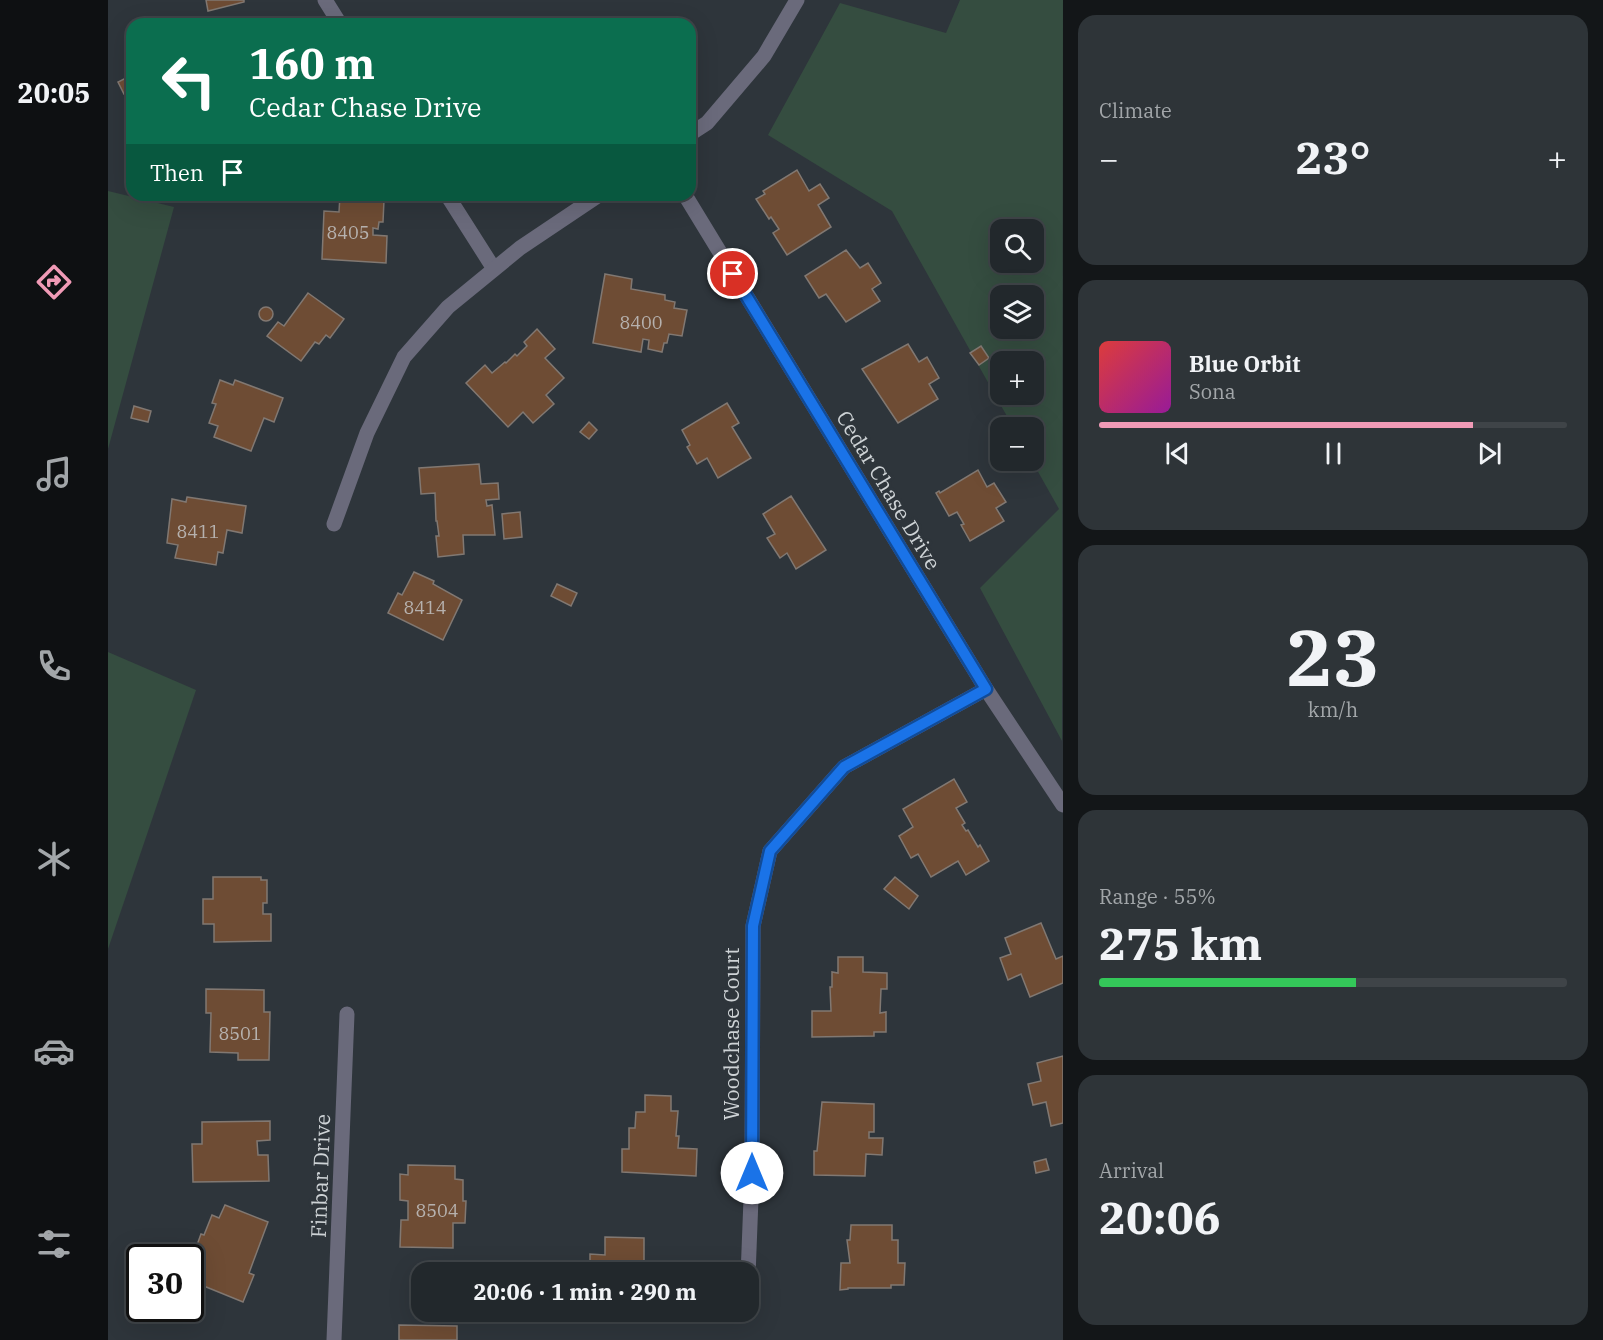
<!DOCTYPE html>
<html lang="en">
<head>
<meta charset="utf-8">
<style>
	:root { --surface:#22282c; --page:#2e3438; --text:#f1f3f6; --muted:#a2a6a9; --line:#3f4448; --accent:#f09ab6 }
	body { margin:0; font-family:"IBM Plex Serif",serif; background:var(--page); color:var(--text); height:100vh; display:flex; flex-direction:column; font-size:22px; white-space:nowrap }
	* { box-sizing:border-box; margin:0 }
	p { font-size:20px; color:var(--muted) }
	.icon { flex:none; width:33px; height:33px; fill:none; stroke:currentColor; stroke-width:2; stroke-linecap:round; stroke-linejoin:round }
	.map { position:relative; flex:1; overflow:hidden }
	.details { display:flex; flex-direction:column; gap:15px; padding:15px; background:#131618; width:540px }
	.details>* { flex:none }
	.banner { position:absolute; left:18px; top:18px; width:570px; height:183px; border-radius:18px; box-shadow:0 6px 24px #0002,0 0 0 2px var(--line); background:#0b6e4f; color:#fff; overflow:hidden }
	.fabs { position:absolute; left:882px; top:219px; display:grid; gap:12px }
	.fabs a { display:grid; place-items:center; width:54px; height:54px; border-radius:12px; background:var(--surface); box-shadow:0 6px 24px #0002,0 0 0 2px var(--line); font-size:30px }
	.speed { position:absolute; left:18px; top:1244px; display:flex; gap:12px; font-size:30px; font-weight:700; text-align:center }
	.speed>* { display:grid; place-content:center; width:78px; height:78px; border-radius:50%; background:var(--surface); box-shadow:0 6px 24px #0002,0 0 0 2px var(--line); line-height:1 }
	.speed .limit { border:3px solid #111; border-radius:9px; background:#fff; color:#111 }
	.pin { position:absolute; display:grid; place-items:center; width:51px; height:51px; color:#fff; margin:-26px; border:3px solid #fff; border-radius:50%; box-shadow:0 2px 6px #0007 }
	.me { position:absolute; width:66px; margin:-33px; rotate:0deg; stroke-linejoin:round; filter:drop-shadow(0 0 4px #0008) }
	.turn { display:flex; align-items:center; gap:21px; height:126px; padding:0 24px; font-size:27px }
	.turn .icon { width:78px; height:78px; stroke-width:2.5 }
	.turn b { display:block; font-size:42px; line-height:51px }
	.then { display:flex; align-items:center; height:57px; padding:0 24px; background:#0003; gap:12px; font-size:22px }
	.big { font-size:45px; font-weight:800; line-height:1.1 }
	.details .widget { flex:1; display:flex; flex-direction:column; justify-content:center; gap:9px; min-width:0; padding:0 21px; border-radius:18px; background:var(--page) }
	.details .dial { align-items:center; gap:0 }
	.dial b { font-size:78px; line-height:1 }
	.song { display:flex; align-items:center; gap:18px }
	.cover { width:72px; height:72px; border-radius:9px; background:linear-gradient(135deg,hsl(0 70% 55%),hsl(300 70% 35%)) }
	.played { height:6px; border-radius:3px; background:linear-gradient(90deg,var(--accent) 80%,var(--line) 80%) }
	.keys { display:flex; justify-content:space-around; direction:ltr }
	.heat { display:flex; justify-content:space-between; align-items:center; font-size:33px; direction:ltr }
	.charge { height:9px; border-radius:4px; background:linear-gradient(90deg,#34c759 55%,var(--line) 0) }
	.trip { position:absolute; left:303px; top:1262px; width:348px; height:60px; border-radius:18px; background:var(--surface); box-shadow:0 6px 24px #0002,0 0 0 2px var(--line); font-weight:800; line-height:60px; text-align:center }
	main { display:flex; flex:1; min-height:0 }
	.menu { display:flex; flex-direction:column; width:108px; justify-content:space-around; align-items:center; background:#0e1012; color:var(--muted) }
	.menu .icon { width:42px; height:42px }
	.menu .selected { color:var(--accent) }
	.menu b { font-size:27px; color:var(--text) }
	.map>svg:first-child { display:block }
	.green { fill:#354d40; fill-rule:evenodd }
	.building { fill:#6e4c34; stroke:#817872; stroke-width:1.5 }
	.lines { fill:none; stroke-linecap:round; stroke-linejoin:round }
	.minor { stroke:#6a6a7b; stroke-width:15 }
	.route-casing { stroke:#114b97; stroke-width:15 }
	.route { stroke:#1a73e8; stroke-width:10 }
	.labels { text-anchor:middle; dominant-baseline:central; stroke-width:6; stroke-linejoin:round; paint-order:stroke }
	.number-label { font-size:18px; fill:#b6b1ae }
	.street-label { font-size:21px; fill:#ced3d6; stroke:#2e353b }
</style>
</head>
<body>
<main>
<nav class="menu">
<b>20:05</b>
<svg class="icon selected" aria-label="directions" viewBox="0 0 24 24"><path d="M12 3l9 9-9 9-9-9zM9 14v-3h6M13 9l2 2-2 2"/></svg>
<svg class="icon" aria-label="music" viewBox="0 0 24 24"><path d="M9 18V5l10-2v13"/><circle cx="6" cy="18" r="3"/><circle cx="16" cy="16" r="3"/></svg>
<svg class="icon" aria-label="phone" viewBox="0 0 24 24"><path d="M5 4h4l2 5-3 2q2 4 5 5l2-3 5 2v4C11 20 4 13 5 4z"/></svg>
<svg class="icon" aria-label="climate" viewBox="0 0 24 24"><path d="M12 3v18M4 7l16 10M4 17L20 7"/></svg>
<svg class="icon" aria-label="car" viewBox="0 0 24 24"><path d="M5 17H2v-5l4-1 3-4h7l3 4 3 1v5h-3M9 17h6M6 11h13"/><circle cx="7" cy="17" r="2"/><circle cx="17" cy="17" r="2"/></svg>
<svg class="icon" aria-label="filters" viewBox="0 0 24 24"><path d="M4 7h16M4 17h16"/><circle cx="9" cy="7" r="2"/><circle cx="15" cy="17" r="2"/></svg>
</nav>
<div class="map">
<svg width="955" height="1340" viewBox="0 0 955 1340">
	<rect width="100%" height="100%" fill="#2e353b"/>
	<g class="green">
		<path d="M852,0H955L954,741L872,588L951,509L924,461L926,428L905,427L784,211L660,135L732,3L838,33ZM892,230H926V262H892ZM892,296H926V328H892ZM892,362H926V394H892Z"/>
		<path d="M0,191L66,207L0,449Z"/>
		<path d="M0,652L88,690L0,949Z"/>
	</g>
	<g class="building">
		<path d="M98,0H136V2L100,11Z"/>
		<path d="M24,75V91L16,94L10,82Z"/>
		<path d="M689,170L701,191L712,184L721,198L710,205L723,227L679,255L665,233L671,229L663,217L661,219L648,199L657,194L655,191Z"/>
		<path d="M232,195H272V199L276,200L275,222H271L270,229L265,228V235L279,236L278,263L214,259L216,211L231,212Z"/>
		<path d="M738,250L752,268L760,263L773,283L764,289L772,301L738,322L718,294L711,298L697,276Z"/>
		<path d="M497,274L524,279L523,289L557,295V300L567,302L566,308L579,310L574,336L561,334L559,343H556L554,352L540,349L541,340L535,339L533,352L485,343Z"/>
		<path d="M200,293L236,319L222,338L218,335L211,344L207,342L193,361L159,336L170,322L176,326Z"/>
		<circle cx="158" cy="314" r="7"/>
		<path d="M429,329L447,349L437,358L456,378L438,395L446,404L425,423L415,412L400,427L358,383L377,365L384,373L397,362L398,363L407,354L409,356L419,346L416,342Z"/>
		<path d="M800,344L811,362L819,357L831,378L821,384L830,399L790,423L754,369Z"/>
		<path d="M873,346L881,358L871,365L862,353Z"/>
		<path d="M112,380L125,385L127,380L175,398L166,422L156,418L143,451L106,437L110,426L101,423L108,404L104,403Z"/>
		<path d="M619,403L631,423L624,427L643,458L610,478L599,458L589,464L579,447L582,445L574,430Z"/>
		<path d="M26,406L43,411L40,422L23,418Z"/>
		<path d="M481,422L489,430L481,439L472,432Z"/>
		<path d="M371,464L373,484L390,483L391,499L378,500L379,506L384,505L387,535H355L356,554L330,557L328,536H331L329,521H328L327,493L313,494L311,468Z"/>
		<path d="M870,470L879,487L886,483L898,502L888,508L896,521L862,541L853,525L856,524L849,512L841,516L828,493L831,491L832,493Z"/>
		<path d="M683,496L718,550L688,569L679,553L672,558L659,538L667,534L655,514Z"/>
		<path d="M79,497L138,506L134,533L119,530L115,553L110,552L108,565L67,558L70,545L59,543L64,499L78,502Z"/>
		<path d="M412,512L414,537L396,539L394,514Z"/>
		<path d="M306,572L326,581L325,584L354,600L335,640L280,613L290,593L294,595Z"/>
		<path d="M449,584L469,593L463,606L443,596Z"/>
		<path d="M846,779L859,802L848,808L857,823L854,825L858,831L860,830L870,847L872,845L881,861L858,875L850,861L823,877L810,854L803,858L791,836L805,827L795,809Z"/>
		<path d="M105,877H153V880H159V903H155V914H163V941L106,942V924H95V899H105Z"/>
		<path d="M787,877L810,896L801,909L776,889Z"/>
		<path d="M933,923L948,959L955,956V983L922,997L913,974L900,980L892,958L903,954L897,938Z"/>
		<path d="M730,957H755V972L779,973V989H773L772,1013L778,1012V1032H766V1036L704,1037V1011H723L722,987H724V972L730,973Z"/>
		<path d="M98,989L156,990V1012H162L161,1060H130V1053L102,1052L103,1013H98Z"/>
		<path d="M955,1056V1123L943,1126L938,1102L925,1105L920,1084L933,1081L929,1063Z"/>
		<path d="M537,1095L563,1096V1111H570L568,1136H571L570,1148L589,1149L588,1176L514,1172V1149H521V1128H527L528,1112H537Z"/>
		<path d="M714,1102L766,1104V1132H761V1138H775L774,1155L758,1154L757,1176L706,1175V1151H709Z"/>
		<path d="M162,1121V1140L149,1141L150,1155H160L161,1181L85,1182L84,1144H94V1122Z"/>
		<path d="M938,1159L941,1170L928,1173L926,1162Z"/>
		<path d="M300,1165L347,1166V1179L355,1180V1201H358L357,1223H345V1248L292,1247L293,1220H300V1201L292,1200V1174L300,1175Z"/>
		<path d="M117,1205L160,1222L141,1273L146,1275L135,1302L86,1282L95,1260L85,1256L93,1234L96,1235L104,1215L111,1218Z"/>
		<path d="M743,1225H784V1240H790V1263H797L796,1285H783V1288H740V1289L732,1290L733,1263H742L739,1240H742Z"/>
		<path d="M497,1237L536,1238V1272H482V1254L497,1255Z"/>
		<path d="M291,1325L349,1326V1340H291Z"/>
	</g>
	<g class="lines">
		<g class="minor">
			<path d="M217,0L232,24"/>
			<path d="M582,134L599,123L656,56L689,0"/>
			<path d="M339,195L386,269"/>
			<path d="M577,195L878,689L955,805"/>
			<path d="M226,524L259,433L296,357L340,307L412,248L491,195"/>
			<path d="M640,1276L644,1173L645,926L662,851L736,767L878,689"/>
			<path d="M226,1340L239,1014"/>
		</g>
	</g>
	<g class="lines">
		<g class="route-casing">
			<path id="route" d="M625,274L878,689L736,767L662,851L645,926L644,1173"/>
		</g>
		<use href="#route" class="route"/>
	</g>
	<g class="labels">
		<g class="number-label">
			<text x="240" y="232">8405</text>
			<text x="533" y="322">8400</text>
			<text x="90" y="531">8411</text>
			<text x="317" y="607">8414</text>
			<text x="132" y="1033">8501</text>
			<text x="329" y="1210">8504</text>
		</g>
		<g class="street-label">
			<text transform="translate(781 490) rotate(59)">Cedar Chase Drive</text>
			<text transform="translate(623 1034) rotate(-90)">Woodchase Court</text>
			<text transform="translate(212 1176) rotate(-88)">Finbar Drive</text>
		</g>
	</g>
</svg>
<div class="fabs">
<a><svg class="icon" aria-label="search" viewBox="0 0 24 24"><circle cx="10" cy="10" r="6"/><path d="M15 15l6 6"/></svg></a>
<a><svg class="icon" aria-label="layers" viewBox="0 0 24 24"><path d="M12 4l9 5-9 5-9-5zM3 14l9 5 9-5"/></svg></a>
<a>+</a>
<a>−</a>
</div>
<div class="speed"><div class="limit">30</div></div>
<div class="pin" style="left:625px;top:274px;background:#d93025"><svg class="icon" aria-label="arrive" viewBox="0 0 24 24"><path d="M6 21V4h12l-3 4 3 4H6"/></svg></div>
<svg class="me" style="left:644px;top:1173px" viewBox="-20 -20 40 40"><circle r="19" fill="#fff"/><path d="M0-13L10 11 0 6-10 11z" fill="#1a73e8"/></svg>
<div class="trip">20:06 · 1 min · 290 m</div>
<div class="banner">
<div class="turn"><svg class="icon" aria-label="left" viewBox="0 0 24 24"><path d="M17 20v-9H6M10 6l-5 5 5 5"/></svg><div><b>160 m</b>Cedar Chase Drive</div></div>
<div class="then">Then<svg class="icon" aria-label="arrive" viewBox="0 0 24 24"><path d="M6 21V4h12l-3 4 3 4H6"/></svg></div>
</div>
</div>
<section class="details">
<div class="widget"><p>Climate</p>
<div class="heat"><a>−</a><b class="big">23°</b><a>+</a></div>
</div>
<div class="widget">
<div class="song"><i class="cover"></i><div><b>Blue Orbit</b><p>Sona</p></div></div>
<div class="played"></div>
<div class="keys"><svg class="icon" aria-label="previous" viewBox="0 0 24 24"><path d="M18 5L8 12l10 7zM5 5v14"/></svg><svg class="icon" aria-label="pause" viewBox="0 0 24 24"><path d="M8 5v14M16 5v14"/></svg><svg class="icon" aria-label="next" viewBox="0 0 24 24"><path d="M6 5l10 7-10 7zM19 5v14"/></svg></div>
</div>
<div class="widget dial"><b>23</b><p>km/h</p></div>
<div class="widget"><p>Range · 55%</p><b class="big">275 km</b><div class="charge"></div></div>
<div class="widget"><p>Arrival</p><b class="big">20:06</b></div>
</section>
</main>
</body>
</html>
